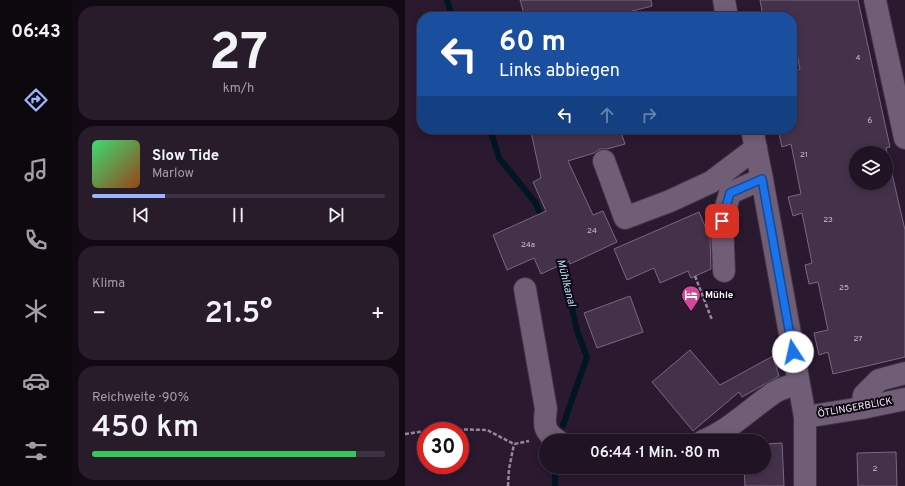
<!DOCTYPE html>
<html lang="de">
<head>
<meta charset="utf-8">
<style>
	:root { --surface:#201323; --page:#281c2b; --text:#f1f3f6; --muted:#a29ea6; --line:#3d3241; --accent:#99b5fd }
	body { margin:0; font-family:Overpass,sans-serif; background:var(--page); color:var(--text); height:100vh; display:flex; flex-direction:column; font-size:15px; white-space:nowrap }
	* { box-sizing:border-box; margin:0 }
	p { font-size:13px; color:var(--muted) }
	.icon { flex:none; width:22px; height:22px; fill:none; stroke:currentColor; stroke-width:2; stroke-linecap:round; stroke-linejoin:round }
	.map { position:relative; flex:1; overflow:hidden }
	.side { display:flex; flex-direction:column; gap:6px; padding:6px; background:#120a13; width:333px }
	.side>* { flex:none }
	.guide { position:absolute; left:12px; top:12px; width:380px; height:122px; border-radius:16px; box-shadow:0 2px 10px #0003,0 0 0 1px var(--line); background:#1a4fa0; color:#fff; overflow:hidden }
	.fabs { position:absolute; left:444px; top:146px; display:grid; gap:8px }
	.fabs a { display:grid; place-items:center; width:44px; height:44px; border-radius:50%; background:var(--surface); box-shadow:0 2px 10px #0003,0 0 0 1px var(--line); font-size:20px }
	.speed { position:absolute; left:12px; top:422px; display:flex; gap:8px; font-size:20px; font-weight:700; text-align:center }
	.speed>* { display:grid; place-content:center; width:52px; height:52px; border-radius:50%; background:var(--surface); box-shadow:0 2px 10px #0003,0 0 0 1px var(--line); line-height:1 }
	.speed .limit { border:6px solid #d22; background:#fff; color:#111 }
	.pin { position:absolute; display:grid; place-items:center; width:34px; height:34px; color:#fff; margin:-17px; border-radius:8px; box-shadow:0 2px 6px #0006 }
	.me { position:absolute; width:44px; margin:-22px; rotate:350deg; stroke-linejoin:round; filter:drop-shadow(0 0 3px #0008) }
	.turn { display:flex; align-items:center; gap:14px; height:84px; padding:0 16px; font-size:18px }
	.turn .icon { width:52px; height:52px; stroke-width:2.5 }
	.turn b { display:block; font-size:28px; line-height:34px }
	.lanes { display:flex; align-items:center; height:38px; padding:0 16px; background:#0003; justify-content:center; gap:20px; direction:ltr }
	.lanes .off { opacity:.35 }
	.big { font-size:30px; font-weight:600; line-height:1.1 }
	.side .widget { flex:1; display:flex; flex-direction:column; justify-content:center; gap:6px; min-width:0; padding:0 14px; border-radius:16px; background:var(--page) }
	.side .dial { align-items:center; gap:0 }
	.dial b { font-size:52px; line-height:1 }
	.song { display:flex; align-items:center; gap:12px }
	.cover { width:48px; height:48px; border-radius:6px; background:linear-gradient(135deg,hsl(140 70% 55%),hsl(20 70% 35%)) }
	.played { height:4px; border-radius:2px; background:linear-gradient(90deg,var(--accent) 25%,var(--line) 25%) }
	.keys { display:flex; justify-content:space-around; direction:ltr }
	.heat { display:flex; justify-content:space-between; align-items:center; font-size:22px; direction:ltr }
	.charge { height:6px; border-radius:3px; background:linear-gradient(90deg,#34c759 90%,var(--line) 0) }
	.trip { position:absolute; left:134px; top:434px; width:232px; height:40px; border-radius:20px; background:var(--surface); box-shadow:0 2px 10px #0003,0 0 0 1px var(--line); font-weight:600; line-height:40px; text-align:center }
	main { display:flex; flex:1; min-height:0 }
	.tabs { display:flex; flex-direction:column; width:72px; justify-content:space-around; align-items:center; background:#0d080e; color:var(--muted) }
	.tabs .icon { width:28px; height:28px }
	.tabs .current { color:var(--accent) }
	.tabs b { font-size:18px; color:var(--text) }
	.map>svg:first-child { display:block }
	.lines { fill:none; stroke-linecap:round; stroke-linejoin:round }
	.stream { stroke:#011524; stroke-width:6 }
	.building { fill:#44324a; stroke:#7b6781; fill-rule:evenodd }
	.minor-casing { stroke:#413345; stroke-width:24 }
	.path { stroke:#96889a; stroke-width:2.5; stroke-dasharray:4 2; stroke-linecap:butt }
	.minor { stroke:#705d76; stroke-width:22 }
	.route-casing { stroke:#114b97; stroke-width:10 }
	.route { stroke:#1a73e8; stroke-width:7 }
	.labels { text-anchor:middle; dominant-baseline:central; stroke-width:4; stroke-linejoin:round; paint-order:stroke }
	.number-label { font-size:8px; fill:#ccbfd0 }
	.poi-label { font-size:10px; font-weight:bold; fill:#faeefd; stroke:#0f0811; text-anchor:start }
	.street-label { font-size:10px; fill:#faeefd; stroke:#0f0811 }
	.water-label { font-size:11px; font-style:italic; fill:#b7ddfc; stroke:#0f0811 }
</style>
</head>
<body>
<main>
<nav class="tabs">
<b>06:43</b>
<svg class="icon current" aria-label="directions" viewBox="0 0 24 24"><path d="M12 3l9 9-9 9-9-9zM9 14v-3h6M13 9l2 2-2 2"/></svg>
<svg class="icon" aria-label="music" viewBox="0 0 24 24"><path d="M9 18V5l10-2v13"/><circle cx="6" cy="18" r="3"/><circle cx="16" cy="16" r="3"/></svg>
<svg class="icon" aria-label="phone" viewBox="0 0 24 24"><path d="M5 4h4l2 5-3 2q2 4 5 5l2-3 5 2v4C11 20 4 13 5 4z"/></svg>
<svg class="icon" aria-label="climate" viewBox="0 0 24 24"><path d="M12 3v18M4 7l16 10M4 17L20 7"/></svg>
<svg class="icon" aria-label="car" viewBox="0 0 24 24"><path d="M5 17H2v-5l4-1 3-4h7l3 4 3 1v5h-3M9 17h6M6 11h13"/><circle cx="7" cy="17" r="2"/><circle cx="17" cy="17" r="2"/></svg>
<svg class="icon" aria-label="filters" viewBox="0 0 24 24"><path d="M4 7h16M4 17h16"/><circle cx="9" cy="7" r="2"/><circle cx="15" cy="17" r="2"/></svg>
</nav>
<section class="side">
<div class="widget dial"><b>27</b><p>km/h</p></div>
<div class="widget">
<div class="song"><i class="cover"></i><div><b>Slow Tide</b><p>Marlow</p></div></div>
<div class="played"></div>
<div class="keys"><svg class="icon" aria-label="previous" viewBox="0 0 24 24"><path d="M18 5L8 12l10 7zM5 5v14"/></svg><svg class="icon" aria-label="pause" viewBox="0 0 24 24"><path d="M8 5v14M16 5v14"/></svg><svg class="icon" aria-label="next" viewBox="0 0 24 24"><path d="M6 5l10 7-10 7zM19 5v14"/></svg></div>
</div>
<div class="widget"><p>Klima</p>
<div class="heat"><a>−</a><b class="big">21.5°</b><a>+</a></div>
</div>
<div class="widget"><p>Reichweite · 90%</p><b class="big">450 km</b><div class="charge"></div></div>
</section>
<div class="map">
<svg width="500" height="486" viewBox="0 0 500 486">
	<rect width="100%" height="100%" fill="#2a192f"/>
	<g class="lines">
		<g class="stream">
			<path d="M42,0L47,17"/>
			<path d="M85,129L94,158L130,202L138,220"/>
			<path d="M155,257L157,262L172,331L182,357L158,425"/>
			<path d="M150,486V467"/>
		</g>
	</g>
	<g class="building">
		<path d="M115,0H246L247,6L204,17H120Z"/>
		<path d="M355,0H453L485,147L481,148L500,230V357L428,374L423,352L414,355L409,333L423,330L413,282L404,284L400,265L407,263L397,213L388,216L383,197L396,194L386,144L377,147L373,129H387V71L395,69L387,30V17H358ZM451,153H481V183H451Z"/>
		<path d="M140,129H215L220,144L202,149H195L189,153L163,161L188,215L198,211L212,242L165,264L164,261L136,274L129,258L102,270L88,235L141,211L128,182L136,178L126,132Z"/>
		<path d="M294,212L305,238L306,269L286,278L283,271L255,283L249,268L222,280L209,249Z"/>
		<path d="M225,296L238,332L192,348L179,313Z"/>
		<path d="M285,350L315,385L368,356L374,376L337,397L334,392L288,431L247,382Z"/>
		<path d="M377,443L379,486H340L339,467H359V444Z"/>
		<path d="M491,452L492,486H453L452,453Z"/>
	</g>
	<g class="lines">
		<g class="minor-casing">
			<g id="minor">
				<path d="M319,0L322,17"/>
				<path d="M470,0L500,138"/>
				<path d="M347,129L357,179L400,417V486"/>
				<path d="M199,161L220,218L265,201L306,182L351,148"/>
				<path d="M319,271L317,221L325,193L357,179"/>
				<path d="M120,289L141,409C139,425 138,431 153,441"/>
				<path d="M457,408L459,395L474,380L500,373"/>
				<path d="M400,417L457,408L500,399"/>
				<path d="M298,441C325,430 346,408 370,392C377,388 386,386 393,383"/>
			</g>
		</g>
		<g class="path">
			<path d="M290,276L307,320"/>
			<path d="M23,431L41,429L82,430L109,444L124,441"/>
			<path d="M0,434L21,431"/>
			<path d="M103,486L104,469L109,444"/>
		</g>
		<use href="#minor" class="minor"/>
	</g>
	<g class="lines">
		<g class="route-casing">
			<path id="route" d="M317,221L325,193L357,179L388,352"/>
		</g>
		<use href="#route" class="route"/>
	</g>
	<defs>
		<g id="hotel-pin" transform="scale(1)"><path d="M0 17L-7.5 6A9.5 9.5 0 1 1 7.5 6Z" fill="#d1479c" stroke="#0f0811"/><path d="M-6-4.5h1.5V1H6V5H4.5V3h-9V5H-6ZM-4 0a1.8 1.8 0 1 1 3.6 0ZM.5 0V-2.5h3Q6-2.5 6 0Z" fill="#fff"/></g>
	</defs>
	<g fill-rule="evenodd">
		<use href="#hotel-pin" x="286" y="295"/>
	</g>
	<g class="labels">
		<g class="number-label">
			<text x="453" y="58">4</text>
			<text x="465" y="121">6</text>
			<text x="399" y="155">21</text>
			<text x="423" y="220">23</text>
			<text x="187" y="231">24</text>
			<text x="123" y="245">24a</text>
			<text x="439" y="288">25</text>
			<text x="453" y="339">27</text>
			<text x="470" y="469">2</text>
		</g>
		<g class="poi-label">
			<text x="300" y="295">Mühle</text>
		</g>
		<g class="street-label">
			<text transform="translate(450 408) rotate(-10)">ÖTLINGERBLICK</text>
		</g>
		<g class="water-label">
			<text transform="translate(161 283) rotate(76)">Mühlkanal</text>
		</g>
	</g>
</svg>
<div class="fabs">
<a><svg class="icon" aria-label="layers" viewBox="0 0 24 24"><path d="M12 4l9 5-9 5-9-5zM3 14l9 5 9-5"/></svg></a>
</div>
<div class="speed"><div class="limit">30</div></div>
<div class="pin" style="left:317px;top:221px;background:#d93025"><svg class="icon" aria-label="arrive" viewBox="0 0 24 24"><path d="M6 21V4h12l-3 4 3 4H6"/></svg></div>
<svg class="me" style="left:388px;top:352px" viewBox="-20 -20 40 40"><circle r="19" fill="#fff"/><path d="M0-13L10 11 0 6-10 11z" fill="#1a73e8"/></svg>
<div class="trip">06:44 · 1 Min. · 80 m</div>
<div class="guide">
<div class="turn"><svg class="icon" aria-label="left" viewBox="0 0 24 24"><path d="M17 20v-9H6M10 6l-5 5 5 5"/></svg><div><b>60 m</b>Links abbiegen</div></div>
<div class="lanes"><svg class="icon" aria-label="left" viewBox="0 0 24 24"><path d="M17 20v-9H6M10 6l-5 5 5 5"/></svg><svg class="icon off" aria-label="ahead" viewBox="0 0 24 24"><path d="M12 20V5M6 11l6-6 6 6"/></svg><svg class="icon off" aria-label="right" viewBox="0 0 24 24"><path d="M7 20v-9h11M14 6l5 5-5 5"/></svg></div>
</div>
</div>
</main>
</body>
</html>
